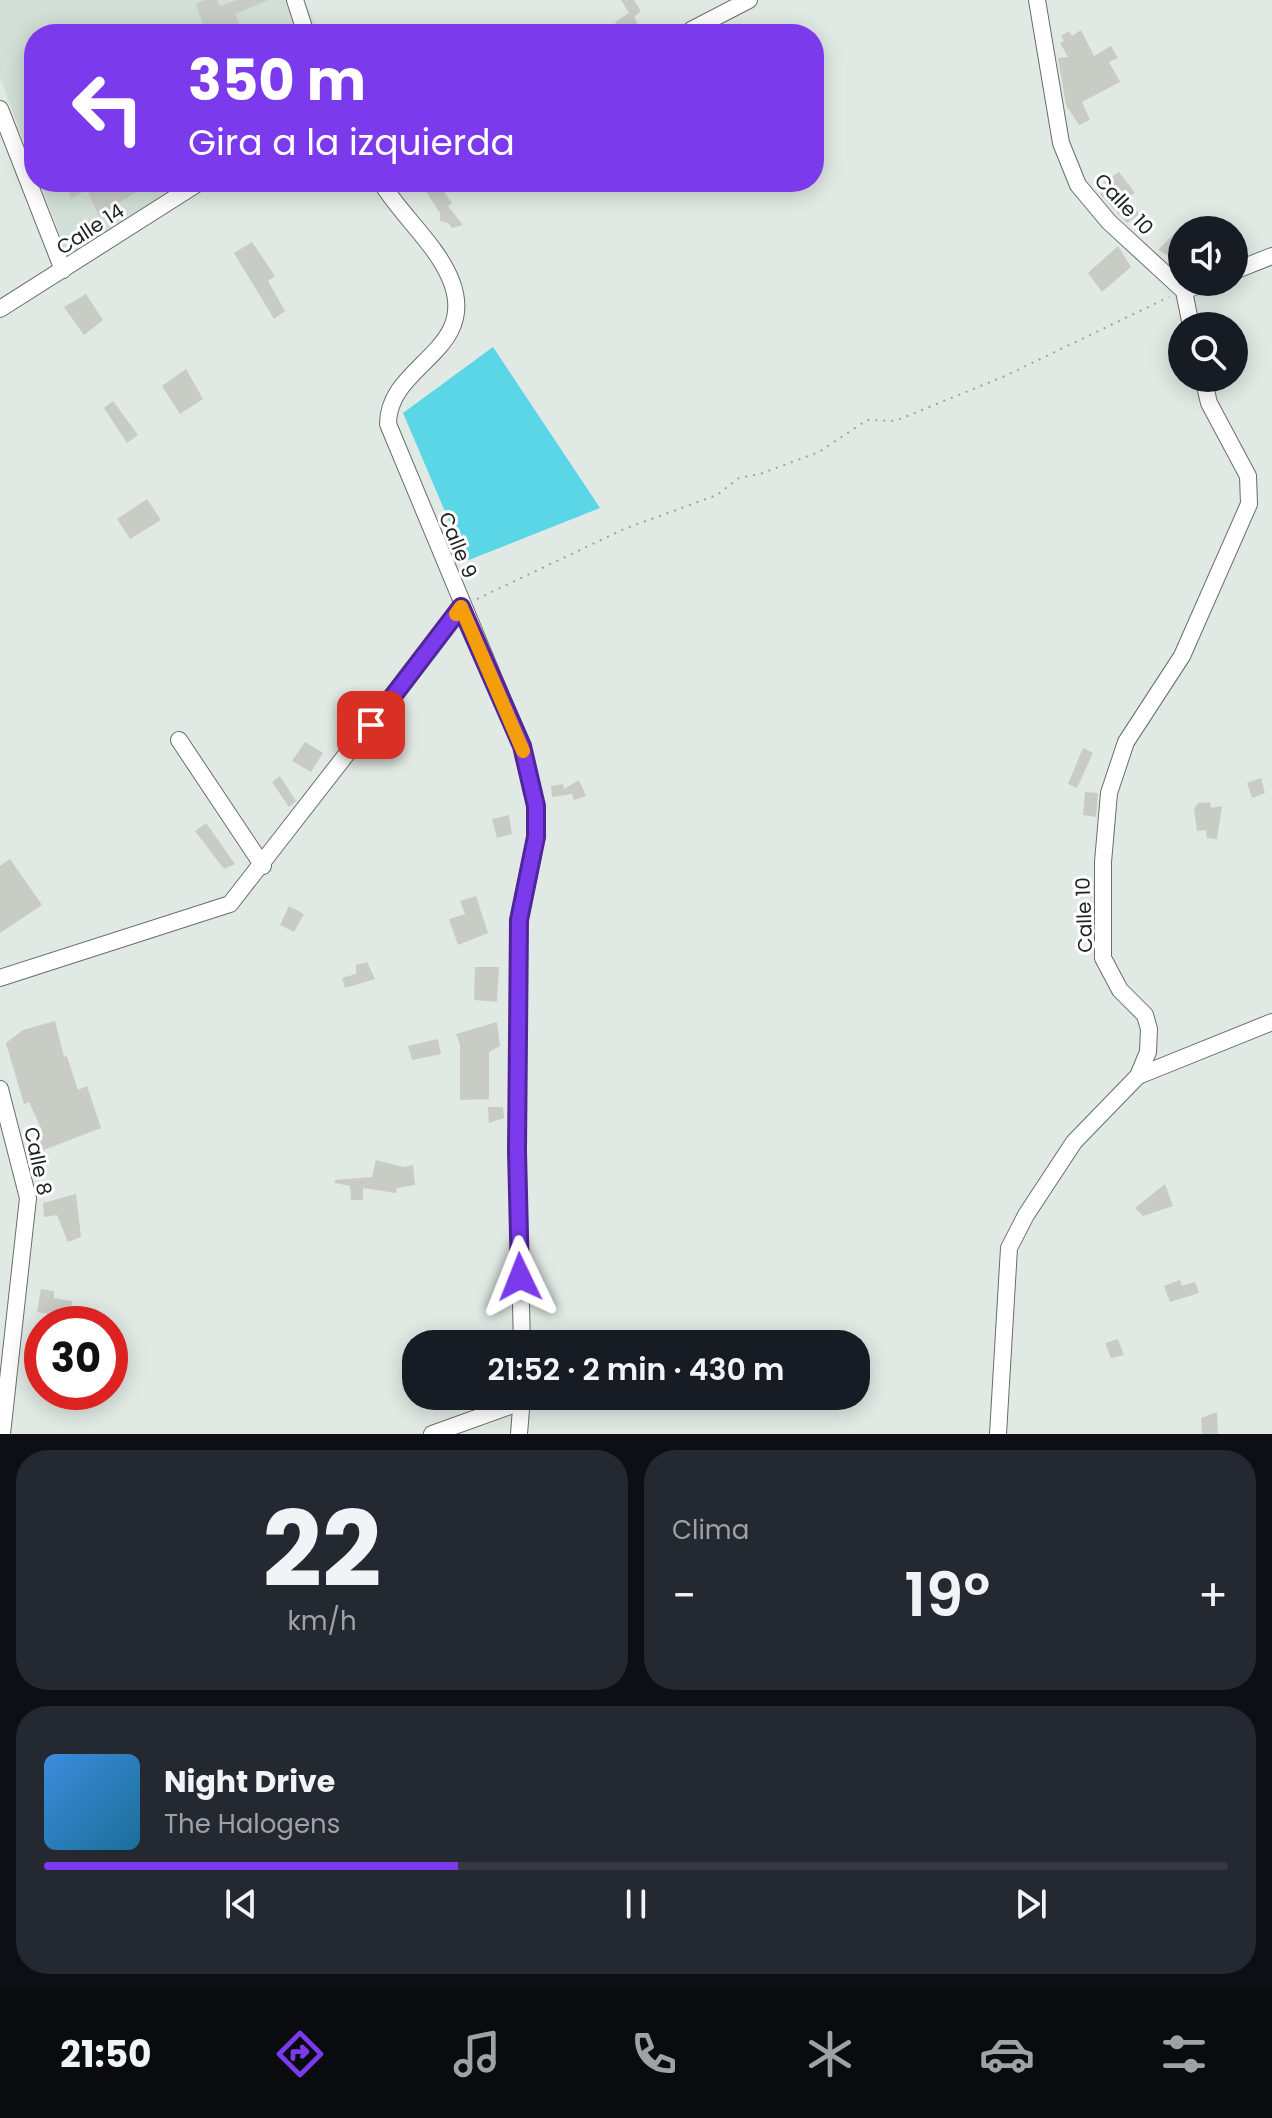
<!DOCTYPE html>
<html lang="es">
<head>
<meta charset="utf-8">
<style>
	:root { --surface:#171b24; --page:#242831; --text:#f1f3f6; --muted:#9ea1a6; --line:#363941; --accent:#7c3aed }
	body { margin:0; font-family:Poppins,sans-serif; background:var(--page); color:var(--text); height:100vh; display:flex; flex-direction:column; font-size:30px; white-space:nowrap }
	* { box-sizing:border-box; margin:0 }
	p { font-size:26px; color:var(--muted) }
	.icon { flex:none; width:44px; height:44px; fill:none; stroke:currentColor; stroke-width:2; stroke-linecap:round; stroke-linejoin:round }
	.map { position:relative; height:1434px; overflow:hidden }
	.drawer { display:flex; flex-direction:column; gap:16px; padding:16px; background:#0d0f14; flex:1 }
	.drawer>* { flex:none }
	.guide { position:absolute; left:24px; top:24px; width:800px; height:168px; border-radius:32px; box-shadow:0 4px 20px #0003; background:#7c3aed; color:#fff; overflow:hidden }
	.tools { position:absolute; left:1168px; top:216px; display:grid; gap:16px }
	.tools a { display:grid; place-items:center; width:80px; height:80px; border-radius:50%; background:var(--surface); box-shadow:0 4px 20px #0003; font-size:40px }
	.speed { position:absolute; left:24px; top:1306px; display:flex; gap:16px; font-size:40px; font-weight:700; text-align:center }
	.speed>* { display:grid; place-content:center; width:104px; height:104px; border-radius:50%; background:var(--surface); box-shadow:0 4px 20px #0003; line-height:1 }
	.speed .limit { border:12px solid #d22; background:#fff; color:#111 }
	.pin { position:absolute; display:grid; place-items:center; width:68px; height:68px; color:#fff; margin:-34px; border-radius:16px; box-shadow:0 4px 12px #0006 }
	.me { position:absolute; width:88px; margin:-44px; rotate:358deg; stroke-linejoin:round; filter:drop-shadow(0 0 6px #0008) }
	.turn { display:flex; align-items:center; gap:28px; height:168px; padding:0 32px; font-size:36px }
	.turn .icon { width:104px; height:104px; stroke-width:2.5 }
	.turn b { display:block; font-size:56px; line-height:68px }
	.big { font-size:60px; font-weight:600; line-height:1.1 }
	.drawer .tile { flex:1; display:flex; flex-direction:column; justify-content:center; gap:12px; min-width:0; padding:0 28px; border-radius:32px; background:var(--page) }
	.drawer .dial { align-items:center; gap:0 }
	.dial b { font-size:104px; line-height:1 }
	.song { display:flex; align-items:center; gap:24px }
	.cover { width:96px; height:96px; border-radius:12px; background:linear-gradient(135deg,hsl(210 70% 55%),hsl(200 70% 35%)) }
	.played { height:8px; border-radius:4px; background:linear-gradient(90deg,var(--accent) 35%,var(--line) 35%) }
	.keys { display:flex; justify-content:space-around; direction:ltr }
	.heat { display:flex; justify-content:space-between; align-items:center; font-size:44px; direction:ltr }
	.drawer .tiles { flex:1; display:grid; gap:16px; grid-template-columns:1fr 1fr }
	.tile:last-child { grid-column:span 2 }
	.trip { position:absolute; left:402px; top:1330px; width:468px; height:80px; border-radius:32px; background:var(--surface); box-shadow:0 4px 20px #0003; font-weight:600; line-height:80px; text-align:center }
	.tabs { display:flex; height:128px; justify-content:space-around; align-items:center; background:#090b0e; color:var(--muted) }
	.tabs .icon { width:56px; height:56px }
	.tabs .on { color:var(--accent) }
	.tabs b { font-size:36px; color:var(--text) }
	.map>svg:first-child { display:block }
	.built { fill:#d1dfd6 }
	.water { fill:#5ad6e6 }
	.building { fill:#c8ccc5 }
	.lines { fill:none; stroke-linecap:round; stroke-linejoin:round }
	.minor-casing { stroke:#686e6a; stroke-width:18 }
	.path { stroke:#9ea4a0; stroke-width:2; stroke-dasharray:2 6; stroke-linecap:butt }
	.minor { stroke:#fff; stroke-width:16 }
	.route-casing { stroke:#51269a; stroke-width:20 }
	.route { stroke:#7c3aed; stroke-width:14 }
	.slow { stroke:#f59e0b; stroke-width:14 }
	.labels { text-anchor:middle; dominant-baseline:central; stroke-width:6; stroke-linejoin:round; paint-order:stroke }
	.street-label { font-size:20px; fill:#202321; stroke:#fff }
</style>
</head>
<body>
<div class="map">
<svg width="1272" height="1434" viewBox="0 0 1272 1434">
	<rect width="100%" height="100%" fill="#e1e9e4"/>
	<g class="built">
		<path d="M0,0H304L320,34H34V167L0,78Z"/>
		<path d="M40,182H185L68,256Z"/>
	</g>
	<path class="water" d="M493,347L600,508L469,560L464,556L403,413Z"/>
	<g class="building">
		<path d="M205,0H217L220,6L237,0H268L235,14L244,34H206L196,4Z"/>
		<path d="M621,0H634L641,11L634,17L643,34H621L615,22L629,13Z"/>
		<path d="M1081,30L1094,56L1111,46L1118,58L1109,62L1120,82L1082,102L1090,120L1079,125L1066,105L1058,58L1068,57L1060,43L1064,41L1061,36L1069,31L1072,36Z"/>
		<path d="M1119,172L1135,193L1128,197L1139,214L1127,223L1100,194L1107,188L1104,182Z"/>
		<path d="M64,182H131L136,192L99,216L87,190L71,198Z"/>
		<path d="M420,182H437L452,203L448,206L463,225L452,228L448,223L440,221V213Z"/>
		<path d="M1182,226V263L1158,250Z"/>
		<path d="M252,242L275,276L268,281L285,311L274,319L234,253Z"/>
		<path d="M1118,246L1131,267L1102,292L1088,273Z"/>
		<path d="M86,294L103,320L84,335L64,307Z"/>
		<path d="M186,369L203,399L180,414L162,386Z"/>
		<path d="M113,401L138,435L127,443L104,408Z"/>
		<path d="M147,499L161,520L130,539L117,519Z"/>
		<path d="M305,742L323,753L311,772L292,761Z"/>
		<path d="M1083,748L1093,753L1077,788L1068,784Z"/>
		<path d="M280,776L296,801L289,807L272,782Z"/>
		<path d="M1261,778L1265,793L1252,798L1247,783Z"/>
		<path d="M579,780L586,796L574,800L572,794L552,797L551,786L563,784L564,789Z"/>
		<path d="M1085,792L1098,793L1096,817L1083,815Z"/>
		<path d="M1210,802L1211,808L1222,806L1217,839L1207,838L1206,830L1197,831L1194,809L1198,803Z"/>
		<path d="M509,815L512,834L497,838L492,819Z"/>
		<path d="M206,823L235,864L224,869L195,831Z"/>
		<path d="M10,859L42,905L0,933V866Z"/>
		<path d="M476,896L488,933L458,945L449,919L465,914L460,901Z"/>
		<path d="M289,906L304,914L294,932L280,925Z"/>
		<path d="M367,962L375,979L345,988L342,978L356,974V965Z"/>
		<path d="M475,967H499L497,1002L474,1000Z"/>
		<path d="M55,1021L64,1057L67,1056L78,1090L87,1086L101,1128L41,1151L37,1132L42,1130L29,1102L24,1104L6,1043L23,1030Z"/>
		<path d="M497,1022L500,1046L489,1052V1099L460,1100V1045L456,1034Z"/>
		<path d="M438,1039L441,1054L412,1060L408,1046Z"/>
		<path d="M488,1107H503L504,1118L489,1123Z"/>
		<path d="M376,1160L403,1167L413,1165L415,1185L397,1188L396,1193L363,1188V1200H351L350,1186L335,1183V1180L372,1177Z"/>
		<path d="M1165,1184L1173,1206L1143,1216L1135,1208Z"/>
		<path d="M76,1194L81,1237L68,1242L57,1215L44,1217L43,1203Z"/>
		<path d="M1180,1280L1182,1286L1195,1282L1199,1293L1170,1302L1164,1286Z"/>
		<path d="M41,1289L54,1291V1298L72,1301L69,1324H48L50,1314L37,1312Z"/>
		<path d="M1118,1339L1124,1355L1111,1358L1105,1343Z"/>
		<path d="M1217,1412L1218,1434H1202L1201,1418Z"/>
	</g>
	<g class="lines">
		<g class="minor-casing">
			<g id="minor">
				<path d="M295,0L306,34"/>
				<path d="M1037,0L1061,143L1078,185L1109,222L1184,291L1191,326"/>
				<path d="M691,30L749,0"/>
				<path d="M0,109L63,270"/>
				<path d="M381,182C401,216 438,245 452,283C477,352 388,365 388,424L522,746L536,806V837L519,920L517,1151L522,1344"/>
				<path d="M1234,271L1272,256"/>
				<path d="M1184,291L1206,282"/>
				<path d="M0,309L200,182"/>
				<path d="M179,740L263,866"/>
				<path d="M0,978L230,904L461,607"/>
				<path d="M1138,1076L1272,1022"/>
				<path d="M0,1089L28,1198L2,1434"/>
				<path d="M432,1434L521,1402"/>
				<path d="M519,1434L522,1396"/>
				<path d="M998,1434L1009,1248L1026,1215L1074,1142L1138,1076L1148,1052L1149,1029L1145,1015L1120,990L1103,958V862L1109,793L1126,742L1182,656L1249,504L1248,476L1209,403L1203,378"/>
			</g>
		</g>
		<path class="path" d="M477,599L624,529L717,495L739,478L760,474L819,452L867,420L895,421L1005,376L1169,297"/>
		<use href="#minor" class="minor"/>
	</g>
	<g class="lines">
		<g class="route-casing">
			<path id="route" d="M371,725L461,607L522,746L536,806V837L519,920L517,1151L520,1277"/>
		</g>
		<use href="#route" class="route"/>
		<path class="slow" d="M456,614L461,607L523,751"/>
	</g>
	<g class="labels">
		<g class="street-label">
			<text transform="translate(1124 204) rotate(47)">Calle 10</text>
			<text transform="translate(90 229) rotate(-33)">Calle 14</text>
			<text transform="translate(458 545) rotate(68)">Calle 9</text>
			<text transform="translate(1084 915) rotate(-92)">Calle 10</text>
			<text transform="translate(38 1161) rotate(78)">Calle 8</text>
		</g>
	</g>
</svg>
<div class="tools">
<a><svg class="icon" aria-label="sound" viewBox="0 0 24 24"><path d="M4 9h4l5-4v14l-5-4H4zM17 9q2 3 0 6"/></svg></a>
<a><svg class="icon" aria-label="search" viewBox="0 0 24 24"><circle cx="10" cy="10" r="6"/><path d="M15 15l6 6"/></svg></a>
</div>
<div class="speed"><div class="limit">30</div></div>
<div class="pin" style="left:371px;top:725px;background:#d93025"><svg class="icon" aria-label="arrive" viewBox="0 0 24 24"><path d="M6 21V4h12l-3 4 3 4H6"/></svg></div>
<svg class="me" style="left:520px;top:1277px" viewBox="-20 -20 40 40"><path d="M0-17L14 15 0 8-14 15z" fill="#7c3aed" stroke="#fff" stroke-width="4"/></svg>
<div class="trip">21:52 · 2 min · 430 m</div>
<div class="guide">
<div class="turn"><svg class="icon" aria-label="left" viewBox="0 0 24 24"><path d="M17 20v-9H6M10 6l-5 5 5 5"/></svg><div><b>350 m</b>Gira a la izquierda</div></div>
</div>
</div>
<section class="drawer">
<div class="tiles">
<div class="tile dial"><b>22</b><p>km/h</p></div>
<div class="tile"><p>Clima</p>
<div class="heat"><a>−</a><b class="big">19°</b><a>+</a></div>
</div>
<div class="tile">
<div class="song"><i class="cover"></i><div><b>Night Drive</b><p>The Halogens</p></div></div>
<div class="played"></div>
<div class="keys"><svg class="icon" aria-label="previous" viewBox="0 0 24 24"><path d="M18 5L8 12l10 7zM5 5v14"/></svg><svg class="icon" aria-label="pause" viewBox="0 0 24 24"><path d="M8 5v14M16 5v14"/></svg><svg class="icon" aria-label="next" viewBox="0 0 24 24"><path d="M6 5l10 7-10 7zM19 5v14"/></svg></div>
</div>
</div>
</section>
<nav class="tabs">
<b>21:50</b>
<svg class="icon on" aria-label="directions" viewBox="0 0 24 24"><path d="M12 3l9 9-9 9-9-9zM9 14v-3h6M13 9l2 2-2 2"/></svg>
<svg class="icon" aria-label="music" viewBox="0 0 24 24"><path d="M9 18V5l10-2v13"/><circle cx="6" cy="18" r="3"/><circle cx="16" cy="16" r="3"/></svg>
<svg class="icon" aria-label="phone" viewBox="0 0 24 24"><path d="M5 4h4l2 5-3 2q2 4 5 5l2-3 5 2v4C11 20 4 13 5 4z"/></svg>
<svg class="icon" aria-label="climate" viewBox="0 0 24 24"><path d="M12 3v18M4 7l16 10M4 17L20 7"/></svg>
<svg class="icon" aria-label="car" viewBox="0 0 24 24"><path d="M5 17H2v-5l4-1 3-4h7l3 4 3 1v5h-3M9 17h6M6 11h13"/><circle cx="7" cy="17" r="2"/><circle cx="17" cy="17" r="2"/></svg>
<svg class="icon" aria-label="filters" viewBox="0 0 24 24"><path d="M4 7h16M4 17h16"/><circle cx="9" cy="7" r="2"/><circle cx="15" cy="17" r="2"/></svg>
</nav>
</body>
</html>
